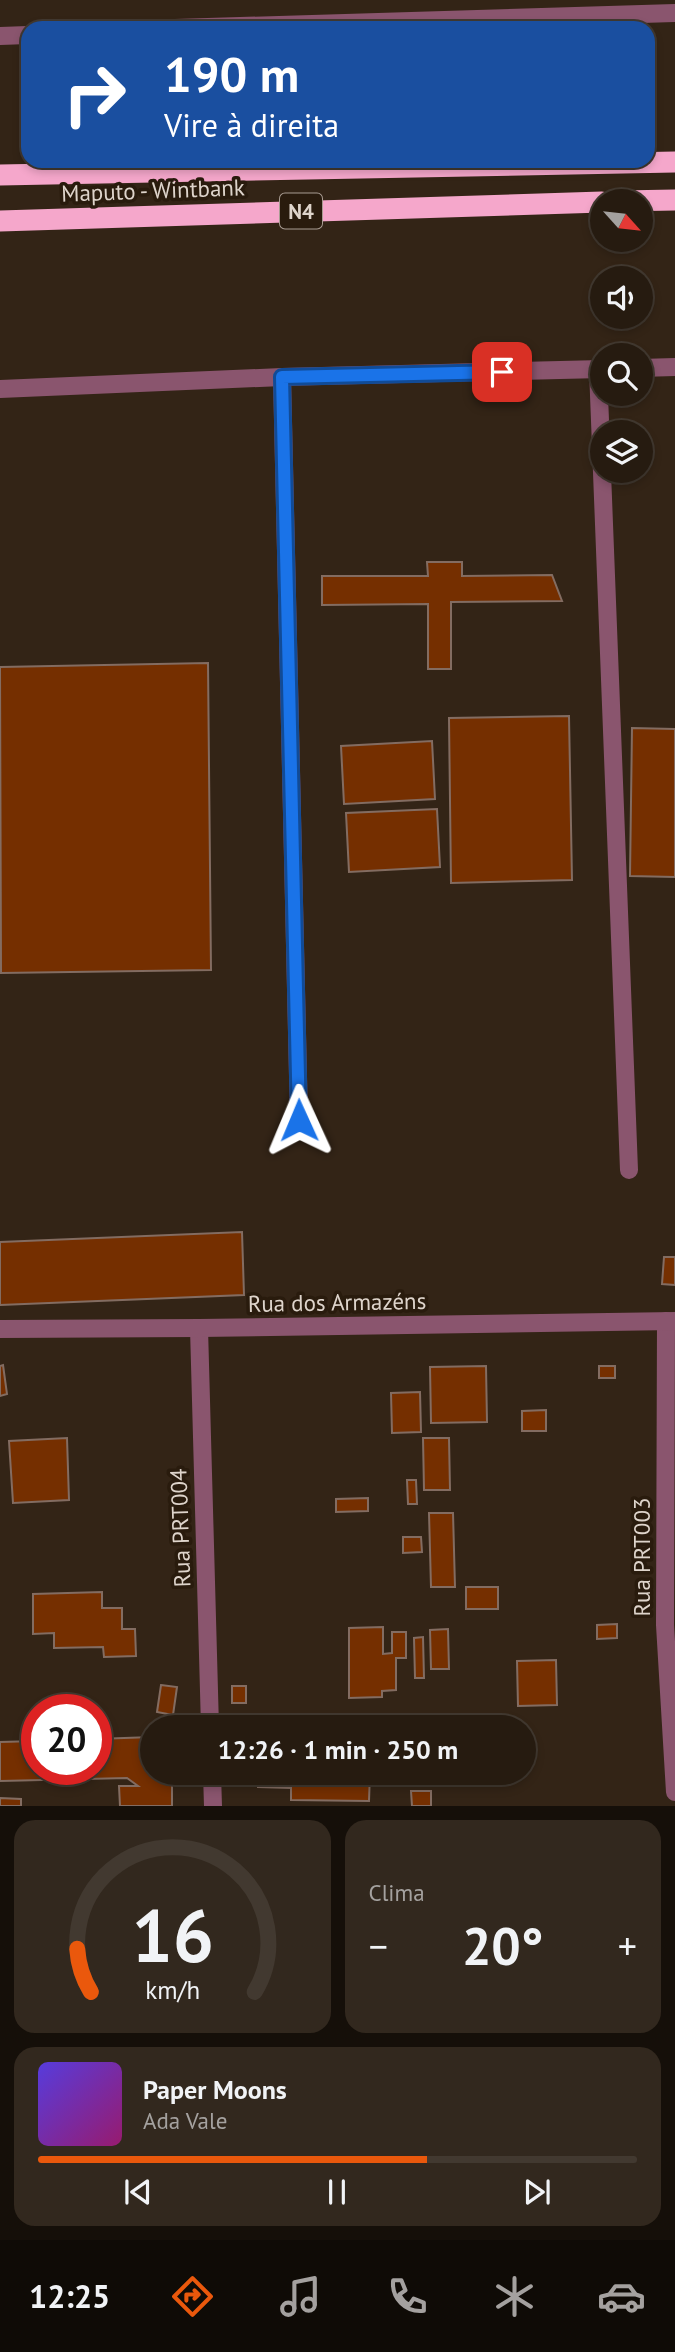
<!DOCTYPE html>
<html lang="pt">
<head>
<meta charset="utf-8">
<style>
	:root { --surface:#261b10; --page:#32281e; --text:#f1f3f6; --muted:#a4a19f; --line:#423930; --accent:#ea580c }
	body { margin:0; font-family:"PT Sans",sans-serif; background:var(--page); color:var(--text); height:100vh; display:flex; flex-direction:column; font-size:26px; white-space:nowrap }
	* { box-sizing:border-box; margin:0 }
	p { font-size:23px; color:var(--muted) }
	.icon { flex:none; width:38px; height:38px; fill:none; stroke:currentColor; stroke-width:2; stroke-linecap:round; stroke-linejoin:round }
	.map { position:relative; height:1806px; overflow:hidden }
	.drawer { display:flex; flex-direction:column; gap:14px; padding:14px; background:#150f09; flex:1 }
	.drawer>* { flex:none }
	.guide { position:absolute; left:21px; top:21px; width:634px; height:147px; border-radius:21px; box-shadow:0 4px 10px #0003,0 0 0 2px var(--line); background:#1a4fa0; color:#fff; overflow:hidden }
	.needle { width:46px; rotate:117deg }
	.fabs { position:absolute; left:590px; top:189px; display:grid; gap:14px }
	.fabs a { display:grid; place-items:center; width:63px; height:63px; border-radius:50%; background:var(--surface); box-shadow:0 4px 10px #0003,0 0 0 2px var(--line); font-size:35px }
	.speed { position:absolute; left:21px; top:1694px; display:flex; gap:14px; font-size:35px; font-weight:700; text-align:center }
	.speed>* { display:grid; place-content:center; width:91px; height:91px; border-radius:50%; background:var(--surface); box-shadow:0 4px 10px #0003,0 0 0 2px var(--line); line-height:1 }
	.speed .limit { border:10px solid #d22; background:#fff; color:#111 }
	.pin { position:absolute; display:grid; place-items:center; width:60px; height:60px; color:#fff; margin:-30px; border-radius:14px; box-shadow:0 4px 10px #0006 }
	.me { position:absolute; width:77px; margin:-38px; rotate:359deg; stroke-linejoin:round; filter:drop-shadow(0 0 5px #0008) }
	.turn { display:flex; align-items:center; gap:24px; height:147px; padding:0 28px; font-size:32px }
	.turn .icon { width:91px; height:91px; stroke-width:2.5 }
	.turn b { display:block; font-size:49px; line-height:60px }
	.big { font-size:52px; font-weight:700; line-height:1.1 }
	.drawer .tile { flex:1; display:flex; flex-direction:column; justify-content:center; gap:10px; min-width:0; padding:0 24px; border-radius:21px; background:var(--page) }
	.drawer .dial { align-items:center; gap:0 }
	.dial svg { height:182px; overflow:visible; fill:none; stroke:var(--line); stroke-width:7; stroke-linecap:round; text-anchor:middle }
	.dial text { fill:var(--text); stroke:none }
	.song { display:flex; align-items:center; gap:21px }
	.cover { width:84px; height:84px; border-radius:10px; background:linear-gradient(135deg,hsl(250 70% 55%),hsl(320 70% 35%)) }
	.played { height:7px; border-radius:4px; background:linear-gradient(90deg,var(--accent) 65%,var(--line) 65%) }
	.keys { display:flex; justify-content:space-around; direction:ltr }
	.heat { display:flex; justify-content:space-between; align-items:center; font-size:38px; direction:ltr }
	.drawer .tiles { flex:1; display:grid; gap:14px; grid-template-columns:1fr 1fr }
	.tile:last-child { grid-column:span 2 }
	.trip { position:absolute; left:140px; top:1715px; width:396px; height:70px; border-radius:35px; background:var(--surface); box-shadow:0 4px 10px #0003,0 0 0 2px var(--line); font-weight:700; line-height:70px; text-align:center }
	.tab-bar { display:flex; height:112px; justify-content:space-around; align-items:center; background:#0f0b06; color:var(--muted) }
	.tab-bar .icon { width:49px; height:49px }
	.tab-bar .selected { color:var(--accent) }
	.tab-bar b { font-size:32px; color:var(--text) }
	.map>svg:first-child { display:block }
	.building { fill:#752f00; stroke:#836c61; stroke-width:2 }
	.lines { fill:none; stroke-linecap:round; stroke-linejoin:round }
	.minor { stroke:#8a556e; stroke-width:18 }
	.highway { stroke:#f5a7cb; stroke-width:21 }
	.route-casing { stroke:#114b97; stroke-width:18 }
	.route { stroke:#1a73e8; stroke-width:12 }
	.labels { text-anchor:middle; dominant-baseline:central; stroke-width:7; stroke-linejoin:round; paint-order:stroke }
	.shield { fill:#291b0d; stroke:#a89c92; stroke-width:2 }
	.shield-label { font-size:21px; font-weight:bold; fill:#ded4cb }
	.street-label { font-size:23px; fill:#ded4cb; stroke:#291b0d }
</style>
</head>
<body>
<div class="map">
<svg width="675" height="1806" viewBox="0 0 675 1806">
	<rect width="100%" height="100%" fill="#332416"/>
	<g class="building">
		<path d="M427,562H462V576L552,575L562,601L451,602V669H428V604L322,605V576H428Z"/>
		<path d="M208,663L211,970L1,973L0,667Z"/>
		<path d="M569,716L572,880L451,883L449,718Z"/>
		<path d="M632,728L675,729V877L630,876Z"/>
		<path d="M432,741L435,799L344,804L341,746Z"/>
		<path d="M437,809L440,867L349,872L346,813Z"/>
		<path d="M242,1232L244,1295L0,1305V1242Z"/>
		<path d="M664,1257H675V1285L662,1284Z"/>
		<path d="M3,1365L7,1394L0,1396V1366Z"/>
		<path d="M486,1366L487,1422L431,1423L430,1367Z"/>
		<rect x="599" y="1366" width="16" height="12"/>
		<path d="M420,1392L421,1432L392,1433L391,1393Z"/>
		<path d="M546,1410V1431H522V1411Z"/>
		<path d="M67,1438L69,1500L13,1503L9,1441Z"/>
		<path d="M423,1438H449L450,1490H424Z"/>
		<path d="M407,1480H416L417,1504H408Z"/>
		<path d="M368,1498V1511L336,1512V1499Z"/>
		<path d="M429,1513H453L455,1587H431Z"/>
		<path d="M403,1537H421L422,1552L403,1553Z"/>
		<rect x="466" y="1587" width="32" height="22"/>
		<path d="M102,1592V1608H122V1629H135L136,1656L104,1657L103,1647L54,1648V1633L33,1634V1594Z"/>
		<path d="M617,1624V1638L597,1639V1625Z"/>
		<path d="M383,1627V1654L392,1653V1632H406V1658H396V1690L382,1691V1697L349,1698V1628Z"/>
		<path d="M448,1629L449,1669H431L430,1630Z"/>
		<path d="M423,1637L424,1678H415L414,1638Z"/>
		<path d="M556,1660L557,1705L518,1706L517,1661Z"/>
		<path d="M161,1685L177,1687L173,1715L157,1712Z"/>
		<rect x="232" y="1686" width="14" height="17"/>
		<path d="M152,1737V1773H172V1806H120L119,1786H138L127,1778L0,1781V1742L37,1741V1769H96V1739Z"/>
		<path d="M258,1773H370L369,1801L291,1800V1788L258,1787Z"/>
		<path d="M464,1773H512V1777L464,1778Z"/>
		<path d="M411,1791H431V1806H412Z"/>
		<path d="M0,1798L21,1799V1806H0Z"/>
	</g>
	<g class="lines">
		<g class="minor">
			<path d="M175,28L675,13"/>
			<path d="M0,36L28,35"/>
			<path d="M640,368L675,367"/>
			<path d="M598,369L629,1170"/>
			<path d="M282,377L299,1120"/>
			<path d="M0,389L282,377L602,369"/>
			<path d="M666,1321L665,1625L675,1792"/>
			<path d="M199,1328L210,1727"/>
			<path d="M0,1329L199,1328L675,1321"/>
			<path d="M212,1773L213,1806"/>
		</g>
		<g class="highway">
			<path d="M0,175L675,162"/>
			<path d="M621,201L675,200"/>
			<path d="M0,221L602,202"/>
		</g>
	</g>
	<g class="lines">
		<g class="route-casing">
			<path id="route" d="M299,1120L282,377L502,372"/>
		</g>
		<use href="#route" class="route"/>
	</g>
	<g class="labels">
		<rect class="shield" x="280" y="193.5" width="42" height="35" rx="5"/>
		<g class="shield-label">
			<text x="301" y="211">N4</text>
		</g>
		<g class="street-label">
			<text transform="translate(153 190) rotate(-2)">Maputo - Wintbank</text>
			<text transform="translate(337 1302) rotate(-1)">Rua dos Armazéns</text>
			<text transform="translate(180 1528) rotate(-92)">Rua PRT004</text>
			<text transform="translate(641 1557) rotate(-90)">Rua PRT003</text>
		</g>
	</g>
</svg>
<div class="fabs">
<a><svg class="needle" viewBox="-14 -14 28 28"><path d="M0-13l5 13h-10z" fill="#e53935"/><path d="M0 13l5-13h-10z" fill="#a4a19f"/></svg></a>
<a><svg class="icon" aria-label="sound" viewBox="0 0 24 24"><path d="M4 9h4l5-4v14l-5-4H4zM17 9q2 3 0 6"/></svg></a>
<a><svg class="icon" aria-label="search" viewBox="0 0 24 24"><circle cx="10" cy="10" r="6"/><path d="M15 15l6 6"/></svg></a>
<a><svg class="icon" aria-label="layers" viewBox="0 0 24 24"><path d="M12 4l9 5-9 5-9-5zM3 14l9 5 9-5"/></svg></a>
</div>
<div class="speed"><div class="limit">20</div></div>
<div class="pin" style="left:502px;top:372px;background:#d93025"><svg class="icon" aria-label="arrive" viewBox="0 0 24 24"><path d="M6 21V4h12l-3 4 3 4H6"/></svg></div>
<svg class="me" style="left:299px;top:1120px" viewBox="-20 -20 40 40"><path d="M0-17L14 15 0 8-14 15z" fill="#1a73e8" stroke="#fff" stroke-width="4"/></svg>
<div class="trip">12:26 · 1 min · 250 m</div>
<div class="guide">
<div class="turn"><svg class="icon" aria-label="right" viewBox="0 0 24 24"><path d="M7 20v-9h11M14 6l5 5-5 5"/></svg><div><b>190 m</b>Vire à direita</div></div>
</div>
</div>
<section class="drawer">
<div class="tiles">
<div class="tile dial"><svg viewBox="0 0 100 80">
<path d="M14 69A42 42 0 1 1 86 69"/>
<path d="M14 69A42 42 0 0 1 8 50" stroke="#ea580c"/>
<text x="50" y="56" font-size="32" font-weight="700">16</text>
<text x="50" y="72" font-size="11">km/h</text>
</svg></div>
<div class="tile"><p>Clima</p>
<div class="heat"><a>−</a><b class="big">20°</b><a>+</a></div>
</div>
<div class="tile">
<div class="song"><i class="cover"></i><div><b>Paper Moons</b><p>Ada Vale</p></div></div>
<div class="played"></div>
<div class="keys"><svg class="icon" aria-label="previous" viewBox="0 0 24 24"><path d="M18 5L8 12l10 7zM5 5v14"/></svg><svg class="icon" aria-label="pause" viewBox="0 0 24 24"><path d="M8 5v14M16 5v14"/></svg><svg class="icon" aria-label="next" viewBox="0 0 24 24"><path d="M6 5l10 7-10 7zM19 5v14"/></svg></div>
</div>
</div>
</section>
<nav class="tab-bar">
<b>12:25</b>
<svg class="icon selected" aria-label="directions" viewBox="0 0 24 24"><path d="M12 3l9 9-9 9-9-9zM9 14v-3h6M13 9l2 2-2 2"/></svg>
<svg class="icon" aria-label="music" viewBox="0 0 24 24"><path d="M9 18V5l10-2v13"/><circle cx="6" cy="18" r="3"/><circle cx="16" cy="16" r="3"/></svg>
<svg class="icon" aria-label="phone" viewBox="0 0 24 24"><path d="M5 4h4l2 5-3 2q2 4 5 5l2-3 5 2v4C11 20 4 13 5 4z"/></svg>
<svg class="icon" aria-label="climate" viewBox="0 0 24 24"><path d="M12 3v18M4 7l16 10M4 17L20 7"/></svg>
<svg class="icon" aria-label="car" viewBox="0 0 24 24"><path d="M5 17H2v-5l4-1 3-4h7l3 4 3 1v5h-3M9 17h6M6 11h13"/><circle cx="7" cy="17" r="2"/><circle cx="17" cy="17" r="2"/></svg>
</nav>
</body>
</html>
